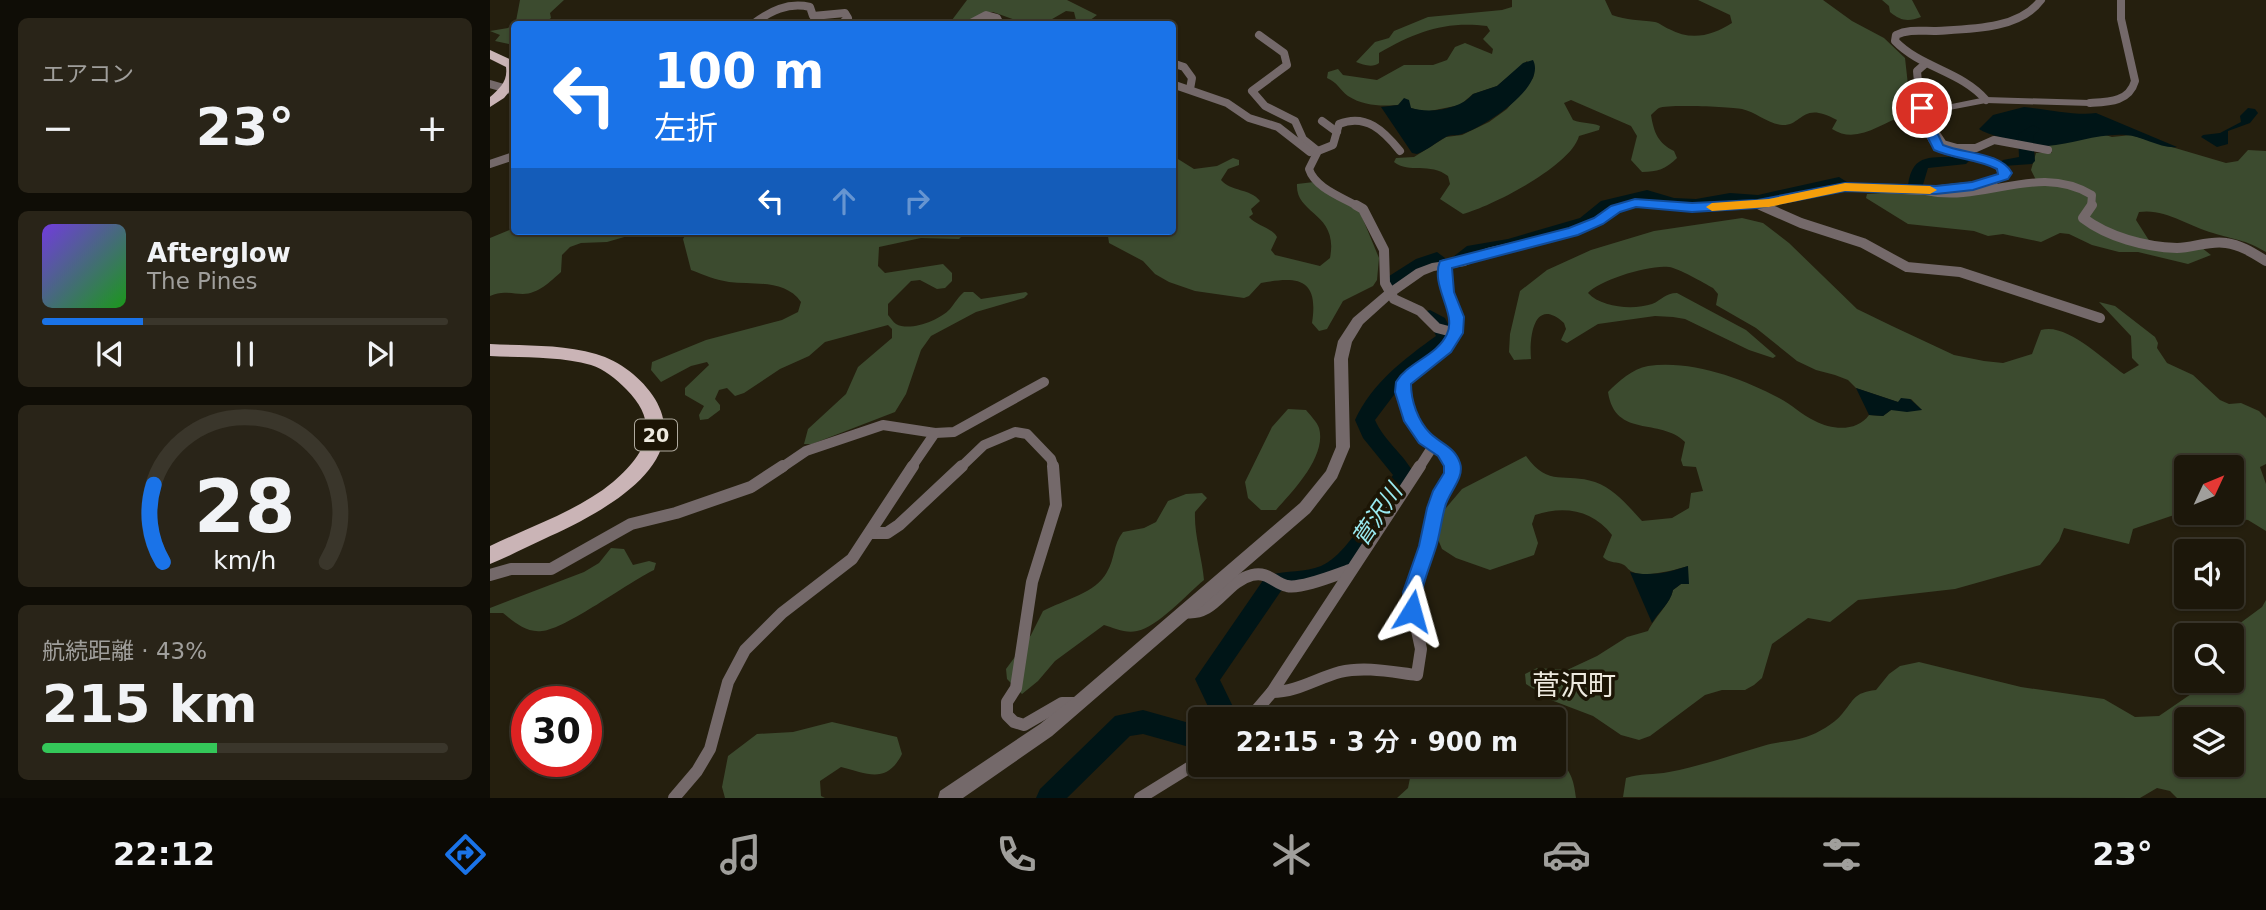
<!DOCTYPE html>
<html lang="ja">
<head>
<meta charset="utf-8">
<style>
	:root { --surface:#1c170a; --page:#292418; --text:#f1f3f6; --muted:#a09f9c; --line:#3a362b; --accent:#1a73e8 }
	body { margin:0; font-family:"DejaVu Sans","Noto Sans JP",sans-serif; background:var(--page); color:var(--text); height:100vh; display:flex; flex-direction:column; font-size:26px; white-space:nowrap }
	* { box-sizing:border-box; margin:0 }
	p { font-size:23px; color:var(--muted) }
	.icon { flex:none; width:38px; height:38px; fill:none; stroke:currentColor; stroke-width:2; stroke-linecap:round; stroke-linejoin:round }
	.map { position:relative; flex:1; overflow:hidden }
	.sheet { display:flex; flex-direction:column; gap:18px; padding:18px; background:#0f0d06; width:490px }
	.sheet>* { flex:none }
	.top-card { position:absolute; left:21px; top:21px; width:665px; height:214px; border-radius:7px; box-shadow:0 2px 5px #0004,0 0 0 2px var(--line); background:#1a73e8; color:#fff; overflow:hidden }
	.needle { width:46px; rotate:46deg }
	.fabs { position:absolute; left:1684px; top:455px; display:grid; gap:14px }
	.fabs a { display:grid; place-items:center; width:70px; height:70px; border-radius:7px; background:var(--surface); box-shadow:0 2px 5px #0004,0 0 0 2px var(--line); font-size:35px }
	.speed { position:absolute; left:21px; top:686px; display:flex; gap:14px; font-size:35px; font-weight:700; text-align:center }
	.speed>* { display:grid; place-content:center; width:91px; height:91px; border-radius:50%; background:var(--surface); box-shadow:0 2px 5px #0004,0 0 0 2px var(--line); line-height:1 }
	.speed .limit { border:10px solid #d22; background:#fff; color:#111 }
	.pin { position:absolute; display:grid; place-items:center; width:60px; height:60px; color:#fff; margin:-30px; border:4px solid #fff; border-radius:50%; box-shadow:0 2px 7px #0007 }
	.me { position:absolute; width:77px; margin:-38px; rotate:8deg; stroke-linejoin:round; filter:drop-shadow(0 0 5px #0008) }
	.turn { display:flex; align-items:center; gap:24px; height:147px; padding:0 28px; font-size:32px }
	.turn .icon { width:91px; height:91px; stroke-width:2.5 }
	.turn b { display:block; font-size:49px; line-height:60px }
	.lanes { display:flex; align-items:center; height:66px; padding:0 28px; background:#0003; justify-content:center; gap:35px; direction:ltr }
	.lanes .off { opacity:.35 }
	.big { font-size:52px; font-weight:600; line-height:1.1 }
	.sheet .card { flex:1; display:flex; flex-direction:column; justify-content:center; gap:10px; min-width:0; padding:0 24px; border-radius:10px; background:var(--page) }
	.sheet .dial { align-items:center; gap:0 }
	.dial svg { height:182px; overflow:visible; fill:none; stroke:var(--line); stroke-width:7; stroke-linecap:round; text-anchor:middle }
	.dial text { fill:var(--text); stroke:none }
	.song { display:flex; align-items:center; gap:21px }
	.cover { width:84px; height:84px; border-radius:10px; background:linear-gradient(135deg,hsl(260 70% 55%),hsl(120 70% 35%)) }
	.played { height:7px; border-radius:4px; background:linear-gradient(90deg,var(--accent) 25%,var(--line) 25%) }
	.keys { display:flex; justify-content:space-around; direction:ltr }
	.heat { display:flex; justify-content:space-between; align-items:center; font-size:38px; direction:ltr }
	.charge { height:10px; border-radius:5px; background:linear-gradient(90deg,#34c759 43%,var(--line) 0) }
	.trip { position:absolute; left:698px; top:707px; width:378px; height:70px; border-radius:7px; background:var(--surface); box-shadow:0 2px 5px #0004,0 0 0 2px var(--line); font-weight:600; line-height:70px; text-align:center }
	.tabs { display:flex; height:112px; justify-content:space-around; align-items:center; background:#0b0904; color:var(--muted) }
	.tabs .icon { width:49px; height:49px }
	.tabs .on { color:var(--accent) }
	.tabs b { font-size:32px; color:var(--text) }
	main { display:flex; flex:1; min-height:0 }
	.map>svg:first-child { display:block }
	.forest { fill:#3c4b2f; fill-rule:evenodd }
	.water { fill:#001517 }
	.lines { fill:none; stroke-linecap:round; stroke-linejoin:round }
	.river { fill:#001517; fill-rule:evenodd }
	.minor-far2 { stroke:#74696a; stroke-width:8 }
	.minor-far1 { stroke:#74696a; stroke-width:10 }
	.minor { stroke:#74696a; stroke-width:12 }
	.tertiary { fill:#74696a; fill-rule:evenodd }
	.primary { fill:#cab4b6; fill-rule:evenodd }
	.route { fill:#1a73e8; stroke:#114b97; stroke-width:2 }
	.slow { fill:#f59e0b }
	.labels { text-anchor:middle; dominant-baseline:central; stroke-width:7; stroke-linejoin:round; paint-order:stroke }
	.shield { fill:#1c1505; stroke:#afaa9e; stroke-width:2 }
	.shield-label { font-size:19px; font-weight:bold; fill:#eeeadf }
	.water-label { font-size:23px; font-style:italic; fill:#9aebf2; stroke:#1c1505 }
	.near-quarter-label { font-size:28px; fill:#eeeadf; stroke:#1c1505 }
</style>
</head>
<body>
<main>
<section class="sheet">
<div class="card"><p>エアコン</p>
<div class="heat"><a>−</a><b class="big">23°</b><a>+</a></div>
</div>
<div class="card">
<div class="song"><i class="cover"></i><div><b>Afterglow</b><p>The Pines</p></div></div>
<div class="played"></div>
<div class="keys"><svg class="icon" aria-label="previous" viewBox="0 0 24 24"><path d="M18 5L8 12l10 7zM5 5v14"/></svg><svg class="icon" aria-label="pause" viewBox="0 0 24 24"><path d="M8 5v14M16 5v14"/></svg><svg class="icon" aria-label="next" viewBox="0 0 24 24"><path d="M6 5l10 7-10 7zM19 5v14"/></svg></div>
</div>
<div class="card dial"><svg viewBox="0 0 100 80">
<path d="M14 69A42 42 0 1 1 86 69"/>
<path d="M14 69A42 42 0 0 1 10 35" stroke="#1a73e8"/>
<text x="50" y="56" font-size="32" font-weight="700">28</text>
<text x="50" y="72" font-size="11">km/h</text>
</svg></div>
<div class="card"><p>航続距離 · 43%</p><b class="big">215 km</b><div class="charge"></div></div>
</section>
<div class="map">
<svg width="1776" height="798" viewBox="0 0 1776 798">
	<rect width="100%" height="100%" fill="#251f0e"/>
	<g class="forest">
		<path d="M30,0H74L60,13L61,18L53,24H24V45L5,41L10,35L0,31L18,28L26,21Z"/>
		<path d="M477,0H577L607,15L595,24H576L586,20L584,12L576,11L557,22L536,24L503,12H496L478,24H459Z"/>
		<path d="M1022,0H1115L1122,15C1137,20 1149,20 1165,22C1170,23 1174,27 1179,29C1201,41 1222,36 1242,23L1240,15L1208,0H1333L1362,21L1394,38L1415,58L1420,103L1414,116C1390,123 1367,145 1342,129L1347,120C1311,100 1313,126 1292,125C1276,123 1266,112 1252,109C1241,107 1178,104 1169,108C1167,109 1163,113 1161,115C1164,133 1168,143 1184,151L1187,158C1176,169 1167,172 1152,172L1141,160L1147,136L1141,126L1081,100L1074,103L1083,120C1092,124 1101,122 1110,126L1109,130L1089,136C1081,166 1002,206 973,214L950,199L960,184L958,176C940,162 919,174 904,162L906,158L924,157L956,137L972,135L999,122L1017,109L1043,78L1044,72L1037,61L1007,86L983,94L970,105L935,112L921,108L918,104C898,106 877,108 858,96C850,90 847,82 837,78L838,72L848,69L853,75L887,80L914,65H943L957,60L965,47L975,43L1002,54L1003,49L993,39L1000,31L997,26C954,21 926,32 889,53V63C883,68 873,65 866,62L885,42L899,38L904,31L938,17L1012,10L1022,7Z"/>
		<path d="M1392,0H1422L1431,17C1418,22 1411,21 1400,12L1399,6Z"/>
		<path d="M1612,134L1622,137L1641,135L1736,163L1748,161L1758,150L1776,151V252C1754,239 1745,240 1723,233C1698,226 1675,208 1649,212L1646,220L1660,242L1712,248L1721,255L1698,264L1648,252H1629L1602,245L1579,234L1570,233L1551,242L1513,234L1498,236L1484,231L1418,224L1376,198L1377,194L1547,182L1541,170L1546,153H1562L1558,146L1562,144Z"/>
		<path d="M683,148L688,159L704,169L727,166L743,158L749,160V165L738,169L731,180C741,192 760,188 770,201L761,209L763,214L759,217C767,226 781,227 787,237L781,250L785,255L830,266L840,258C849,212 805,215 807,184L824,182L870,212L889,258L887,280L883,286L853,301L837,329L829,331L822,323C829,278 808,276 771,283L759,296L754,298L705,291L679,282L665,274L653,261L619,243L618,236L625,231H682Z"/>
		<path d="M1252,218L1273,223L1299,243L1367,309L1402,326L1464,355L1494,361L1513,363L1542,354L1551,330C1576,322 1613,359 1634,374L1649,365L1642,358L1641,336L1609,302L1625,306L1665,337L1668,343L1667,348L1677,363L1703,375L1730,400L1739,404L1751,403L1769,411L1776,418V464L1770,467L1776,484V531L1758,520L1709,515H1684L1643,529L1639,544L1574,528L1569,541L1550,565L1465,589L1368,600L1340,622L1318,618L1282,644L1272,678L1264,685L1255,690H1232L1215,695L1160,736L1149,740L1131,735L1103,716L1061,700L1036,684L1035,674L1047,668L1077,670L1107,656L1137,637L1158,631C1165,617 1181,602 1183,590L1191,584L1198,566C1184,570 1156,578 1143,572C1139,571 1137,567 1134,565C1127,561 1120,564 1113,557L1122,535C1103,510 1074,505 1045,515L1042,524L1048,543L1044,555L1000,570L966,558L952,549L947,537L950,515L972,489L1036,456C1059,488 1075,472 1105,482C1125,489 1138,506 1152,521L1182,518L1199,508L1201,493L1213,491L1206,467L1193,466L1191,460L1195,442C1170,417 1125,439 1118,392C1129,381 1142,369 1158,366C1202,360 1251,378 1289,398C1301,404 1312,415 1325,421C1342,430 1367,432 1379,415L1393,416L1401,410H1432L1421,399L1408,402L1366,388L1358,380L1345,375L1326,370L1307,361L1266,328L1226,305L1228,294L1223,288C1214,283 1188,268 1179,267C1161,264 1109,280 1098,293C1112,308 1144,310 1162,304C1172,300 1175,293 1187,293L1256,330L1286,356L1283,358L1259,350L1195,319L1183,317L1165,316L1108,324L1077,343L1071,340L1076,329L1074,323C1044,296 1039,337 1041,359L1024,360L1019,352L1020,334L1030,291L1057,270L1101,250L1164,231ZM1696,467H1741V513H1696Z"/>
		<path d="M24,228V231H155L117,242L91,243L80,247L72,255L71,272C61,281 48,294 33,294C20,294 13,290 0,296V238Z"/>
		<path d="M198,231H409L433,235L471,231L473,235L469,239L431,238L389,247L388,266L395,273L453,264L462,273V281L455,288L447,289L430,280L421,281L398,304V315C401,318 403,322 406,324C420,332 450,320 460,309C465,303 468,297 474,292H483L491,299L536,292L538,294L534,298L486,312L441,336L431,350L416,394L405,412L322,444H314L318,429L356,394L368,367L402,338V329L398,325L335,342L319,356L290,369L254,393L245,396L237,388L229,390L225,399L230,405V410L218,419L210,420L209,415L214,406L195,395V388L219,365L217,362L201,366L171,382L161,370L162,362L216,340L292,320L308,312L311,302C295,279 264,285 239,282C226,280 214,275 201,270L193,239Z"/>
		<path d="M798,409L816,410C820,415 827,422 829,428C837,456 803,491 786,510H771L758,498L755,482L782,427Z"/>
		<path d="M712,493L717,498L705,512C704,535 712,557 714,580C697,594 668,627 647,631C636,634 624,628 614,625L565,661L548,681L532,694L517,679L516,669L541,635L553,611C574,600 606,593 617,572C625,559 623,544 633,532L654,528L666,522L678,501L696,494Z"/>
		<path d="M121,548L134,549L143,565L159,561L166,563L164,570C137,583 76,629 52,631C36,633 24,622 13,613H0V608L94,572L109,563Z"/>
		<path d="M1776,600V798H1687L1680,791L1667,788L1650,798L1133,797L1136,778C1150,773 1164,775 1179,772C1211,766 1242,755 1273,746C1287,741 1302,742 1316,737C1328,733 1344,724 1352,714C1365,699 1363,693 1386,690L1399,674L1410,666L1429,662L1531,687L1614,699L1645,717L1669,716L1720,681H1741V635H1734L1772,607ZM1696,719H1741V765H1696Z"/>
		<path d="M342,722L407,737L412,754C397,784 378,774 351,767L330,781L331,796L335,798H235L232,787L238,756L267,734L303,732Z"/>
		<path d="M1064,760C1081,766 1084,782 1086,798H907L918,788L922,768L926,765H1064Z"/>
	</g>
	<g class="water">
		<path d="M1043,60C1057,87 994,127 972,134C967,136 962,134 956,137C946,142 938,150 927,154L922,153L891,107L908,105L914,98L919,100L921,108C940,114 971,109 983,94L1007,86L1033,63Z"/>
		<path d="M1534,107C1556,109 1587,116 1606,113L1687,147C1671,149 1652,136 1636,135C1609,133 1583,144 1557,146C1544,147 1499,136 1489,129L1503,115Z"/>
		<path d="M1758,108L1765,109L1768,113L1760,123L1738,131V144L1727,147L1711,137L1713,135L1730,133L1751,122L1750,116Z"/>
		<path d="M1366,388L1408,402L1411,398L1420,399L1432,410L1417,412L1401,410L1393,416L1379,415Z"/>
		<path d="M1198,566L1199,584H1191L1183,590C1180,604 1169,611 1162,623L1140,572C1160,577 1180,572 1198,566Z"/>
	</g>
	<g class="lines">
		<g class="river">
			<path d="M1543,125L1550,129L1543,136L1545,161L1542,164L1513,166L1510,163L1513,160L1529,157L1528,134Z"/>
			<path d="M1471,156L1476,158L1479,161L1476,164L1438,168L1432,188H1420L1418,185C1423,151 1442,159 1471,156Z"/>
			<path d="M1349,177L1357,182L1355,185L1327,194L1296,197L1268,205L1240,203L1206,209L1183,208L1157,200L1123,209L1102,226L1018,250L987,255L971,263L963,257L977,246L1018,239L1090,218L1111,201L1157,190L1184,198L1206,199L1240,193L1268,195Z"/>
			<path d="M947,252L955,258C954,260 912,285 907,287C901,289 901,288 896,286L893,282L896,278L926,259Z"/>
			<path d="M940,310L955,318L964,336L958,346L919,375L885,420C894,441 914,454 924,474L919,485C901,513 876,565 845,580C828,589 809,588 791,591L730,680L749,719H724L705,679L776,576C793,570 814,573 831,566C859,554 886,500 903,475L873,438L865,420C882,383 914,359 946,336L942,327L931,316L934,312Z"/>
			<path d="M653,710L710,726V750L653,734L640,736L577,798H546L550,789L625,716Z"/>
		</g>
		<g class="minor-far2">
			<path d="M263,24C280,11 298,2 320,7L323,16L355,13L358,18L351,24"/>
			<path d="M479,24L496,15L507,18L510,24"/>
			<path d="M769,35L794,53L797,65L762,91L775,106L805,121L813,139L828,151"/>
			<path d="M682,63L694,67L702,78L700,89"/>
			<path d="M1435,64L1427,71L1430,105L1440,115"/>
			<path d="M0,84L24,91"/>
			<path d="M682,84L737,103L759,118L788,127L820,152"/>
			<path d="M1496,100C1471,71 1431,68 1405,41L1406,35C1418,29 1431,31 1444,31C1478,29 1529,30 1551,0"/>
			<path d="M1600,103C1619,102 1639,102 1645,81L1631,19V0"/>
			<path d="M832,121L847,132"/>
			<path d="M1447,135L1453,144L1467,148H1486L1504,140L1558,150"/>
			<path d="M0,164L24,156"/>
			<path d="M1436,191C1495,204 1547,162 1602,195L1601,207"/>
			<path d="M1268,204L1274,207"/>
			<path d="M869,207C852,197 825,188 819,169L828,151L843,145L849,124C876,113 894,131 910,151"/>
		</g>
		<g class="minor-far1">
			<path d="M866,205L873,209L894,250L895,283L904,299L930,311L947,328L966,333"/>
			<path d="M1270,205L1311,223L1373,243L1417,267L1470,272L1610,318"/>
			<path d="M1602,205L1593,218C1618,237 1655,247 1687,248C1703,248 1720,240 1736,243C1751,245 1763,253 1776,261"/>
			<path d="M955,264L956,292L967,317L966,333L955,348L913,382C913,405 922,429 940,444C950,452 960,454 963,468"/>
			<path d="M291,468L316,451L393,425L445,433L464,432L554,382"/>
			<path d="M421,468L445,433"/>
			<path d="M470,468L494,445L525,432L537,434L561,459L564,468"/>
			<path d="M929,468L943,446"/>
		</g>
		<g class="minor">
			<path d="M563,466L566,505L542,582L526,688L517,702V715L524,722L534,725L572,703H590"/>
			<path d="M381,533H397L409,525L472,466"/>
			<path d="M0,575L21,569H61L141,524L186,513L261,487L293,466"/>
			<path d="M694,612C726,617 734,582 762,575C778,571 784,583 797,586C812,589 845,575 860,570"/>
			<path d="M782,692C807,692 827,678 850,672C875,666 902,672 927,675L931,649L923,612L922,591L938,546L949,500L962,473L963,466"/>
			<path d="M759,719L782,692L930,466"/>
			<path d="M184,798L207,771L220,749L238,682L255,650L292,613L362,559L423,466"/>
			<path d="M650,798L710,761"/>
		</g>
		<path class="tertiary" d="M1496,97L1600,100L1605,103L1600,106L1496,103L1449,112C1443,119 1443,124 1446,133C1456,158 1483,150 1504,158C1512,161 1516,166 1521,172L1517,178L1503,186L1462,193L1431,195L1355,191L1268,208L1202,212L1145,207L1129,212L1112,224L1087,235L1000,255L975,266L944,271L934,275L904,296L873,324L862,342L858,359L860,447L847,478L820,513L562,736L473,798H448L450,791L550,724L584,697L810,503L836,471L846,447L844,359L848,341L863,318L896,290L926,269L942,263L969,259L997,248L1080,229L1104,218L1121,206L1145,199L1202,204L1268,200L1355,183L1431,187L1496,180L1508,174L1504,166C1477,154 1437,165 1433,123L1442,108Z"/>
		<g class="primary">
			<path d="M0,50L24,61V86L14,98L0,107V97C10,88 18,81 16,67L0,59Z"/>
			<path d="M0,344C35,346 72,344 106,354C130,361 152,378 165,399C206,468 102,517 54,539C36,547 18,557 0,564V546C41,526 88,511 123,482C157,453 171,424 136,389C126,379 114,369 101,365C69,356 33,358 0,356Z"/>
		</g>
	</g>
	<path class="route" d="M1432,105L1446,115L1444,126L1453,145C1474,154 1511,152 1522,173L1518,179L1483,190L1446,194L1355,191L1268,208L1202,212L1146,207L1130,212L1113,224L1088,235L962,268L964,292L974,317L973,333L961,352L921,384C921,401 928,421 940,433C951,444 965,447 970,463C975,478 958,493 955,507C951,521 950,536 945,550C941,563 935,577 932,591C930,600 933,608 929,617L922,619L916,617L913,592L929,546L937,508L943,491L954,473V466L948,456L929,443L914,421L905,392L906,382C918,362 947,356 957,334C967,313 940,286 950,261L1079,228L1104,218L1121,206L1145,199L1202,203L1268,200L1355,183L1446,186L1482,182L1508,174L1507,169C1488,159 1464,159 1444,150L1432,126L1434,116L1426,108Z"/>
	<path class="slow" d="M1355,183L1440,186L1447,190L1440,194L1355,191L1279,207L1222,211L1216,207L1222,203L1279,199Z"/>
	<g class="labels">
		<rect class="shield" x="145" y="419.5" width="42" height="31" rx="5"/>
		<g class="shield-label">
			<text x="166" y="435">20</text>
		</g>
		<g class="water-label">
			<text transform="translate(887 515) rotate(-56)">菅沢川</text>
		</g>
		<g class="near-quarter-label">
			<text x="1084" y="685">菅沢町</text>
		</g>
	</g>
</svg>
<div class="fabs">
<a><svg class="needle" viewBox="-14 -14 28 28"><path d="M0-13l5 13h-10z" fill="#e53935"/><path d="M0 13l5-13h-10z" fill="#a09f9c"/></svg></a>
<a><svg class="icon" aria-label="sound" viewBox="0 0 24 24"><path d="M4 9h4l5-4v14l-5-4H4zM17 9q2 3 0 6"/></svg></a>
<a><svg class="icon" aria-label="search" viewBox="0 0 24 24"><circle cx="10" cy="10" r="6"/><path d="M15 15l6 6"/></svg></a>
<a><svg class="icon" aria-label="layers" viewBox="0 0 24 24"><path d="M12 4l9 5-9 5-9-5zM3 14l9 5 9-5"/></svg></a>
</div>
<div class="speed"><div class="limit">30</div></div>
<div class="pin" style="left:1432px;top:108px;background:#d93025"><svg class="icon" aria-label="arrive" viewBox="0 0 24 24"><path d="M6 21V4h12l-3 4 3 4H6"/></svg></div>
<svg class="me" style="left:922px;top:611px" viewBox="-20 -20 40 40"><path d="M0-17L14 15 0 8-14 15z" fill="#1a73e8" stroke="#fff" stroke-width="4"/></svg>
<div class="trip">22:15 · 3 分 · 900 m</div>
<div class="top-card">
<div class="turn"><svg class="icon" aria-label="left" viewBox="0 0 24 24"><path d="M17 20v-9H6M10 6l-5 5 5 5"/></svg><div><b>100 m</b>左折</div></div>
<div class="lanes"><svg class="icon" aria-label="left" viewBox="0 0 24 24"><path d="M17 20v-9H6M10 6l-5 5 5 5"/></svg><svg class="icon off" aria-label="ahead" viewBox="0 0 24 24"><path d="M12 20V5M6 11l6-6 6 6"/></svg><svg class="icon off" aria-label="right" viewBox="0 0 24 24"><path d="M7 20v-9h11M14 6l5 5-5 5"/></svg></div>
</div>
</div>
</main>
<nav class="tabs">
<b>22:12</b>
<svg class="icon on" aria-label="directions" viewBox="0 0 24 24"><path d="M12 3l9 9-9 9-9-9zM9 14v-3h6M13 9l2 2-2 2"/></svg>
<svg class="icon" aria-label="music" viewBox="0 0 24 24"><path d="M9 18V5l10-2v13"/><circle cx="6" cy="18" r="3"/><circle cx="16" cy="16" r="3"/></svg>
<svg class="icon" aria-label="phone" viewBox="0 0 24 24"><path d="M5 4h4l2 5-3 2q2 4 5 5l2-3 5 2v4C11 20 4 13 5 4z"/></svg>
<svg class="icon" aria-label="climate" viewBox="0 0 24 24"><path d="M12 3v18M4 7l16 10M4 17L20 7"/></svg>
<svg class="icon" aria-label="car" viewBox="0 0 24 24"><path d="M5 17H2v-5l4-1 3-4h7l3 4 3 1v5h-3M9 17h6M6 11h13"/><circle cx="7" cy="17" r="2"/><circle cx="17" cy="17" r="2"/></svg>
<svg class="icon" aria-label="filters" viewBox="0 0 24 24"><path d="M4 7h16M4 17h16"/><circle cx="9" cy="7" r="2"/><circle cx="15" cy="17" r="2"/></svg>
<b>23°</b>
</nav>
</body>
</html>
